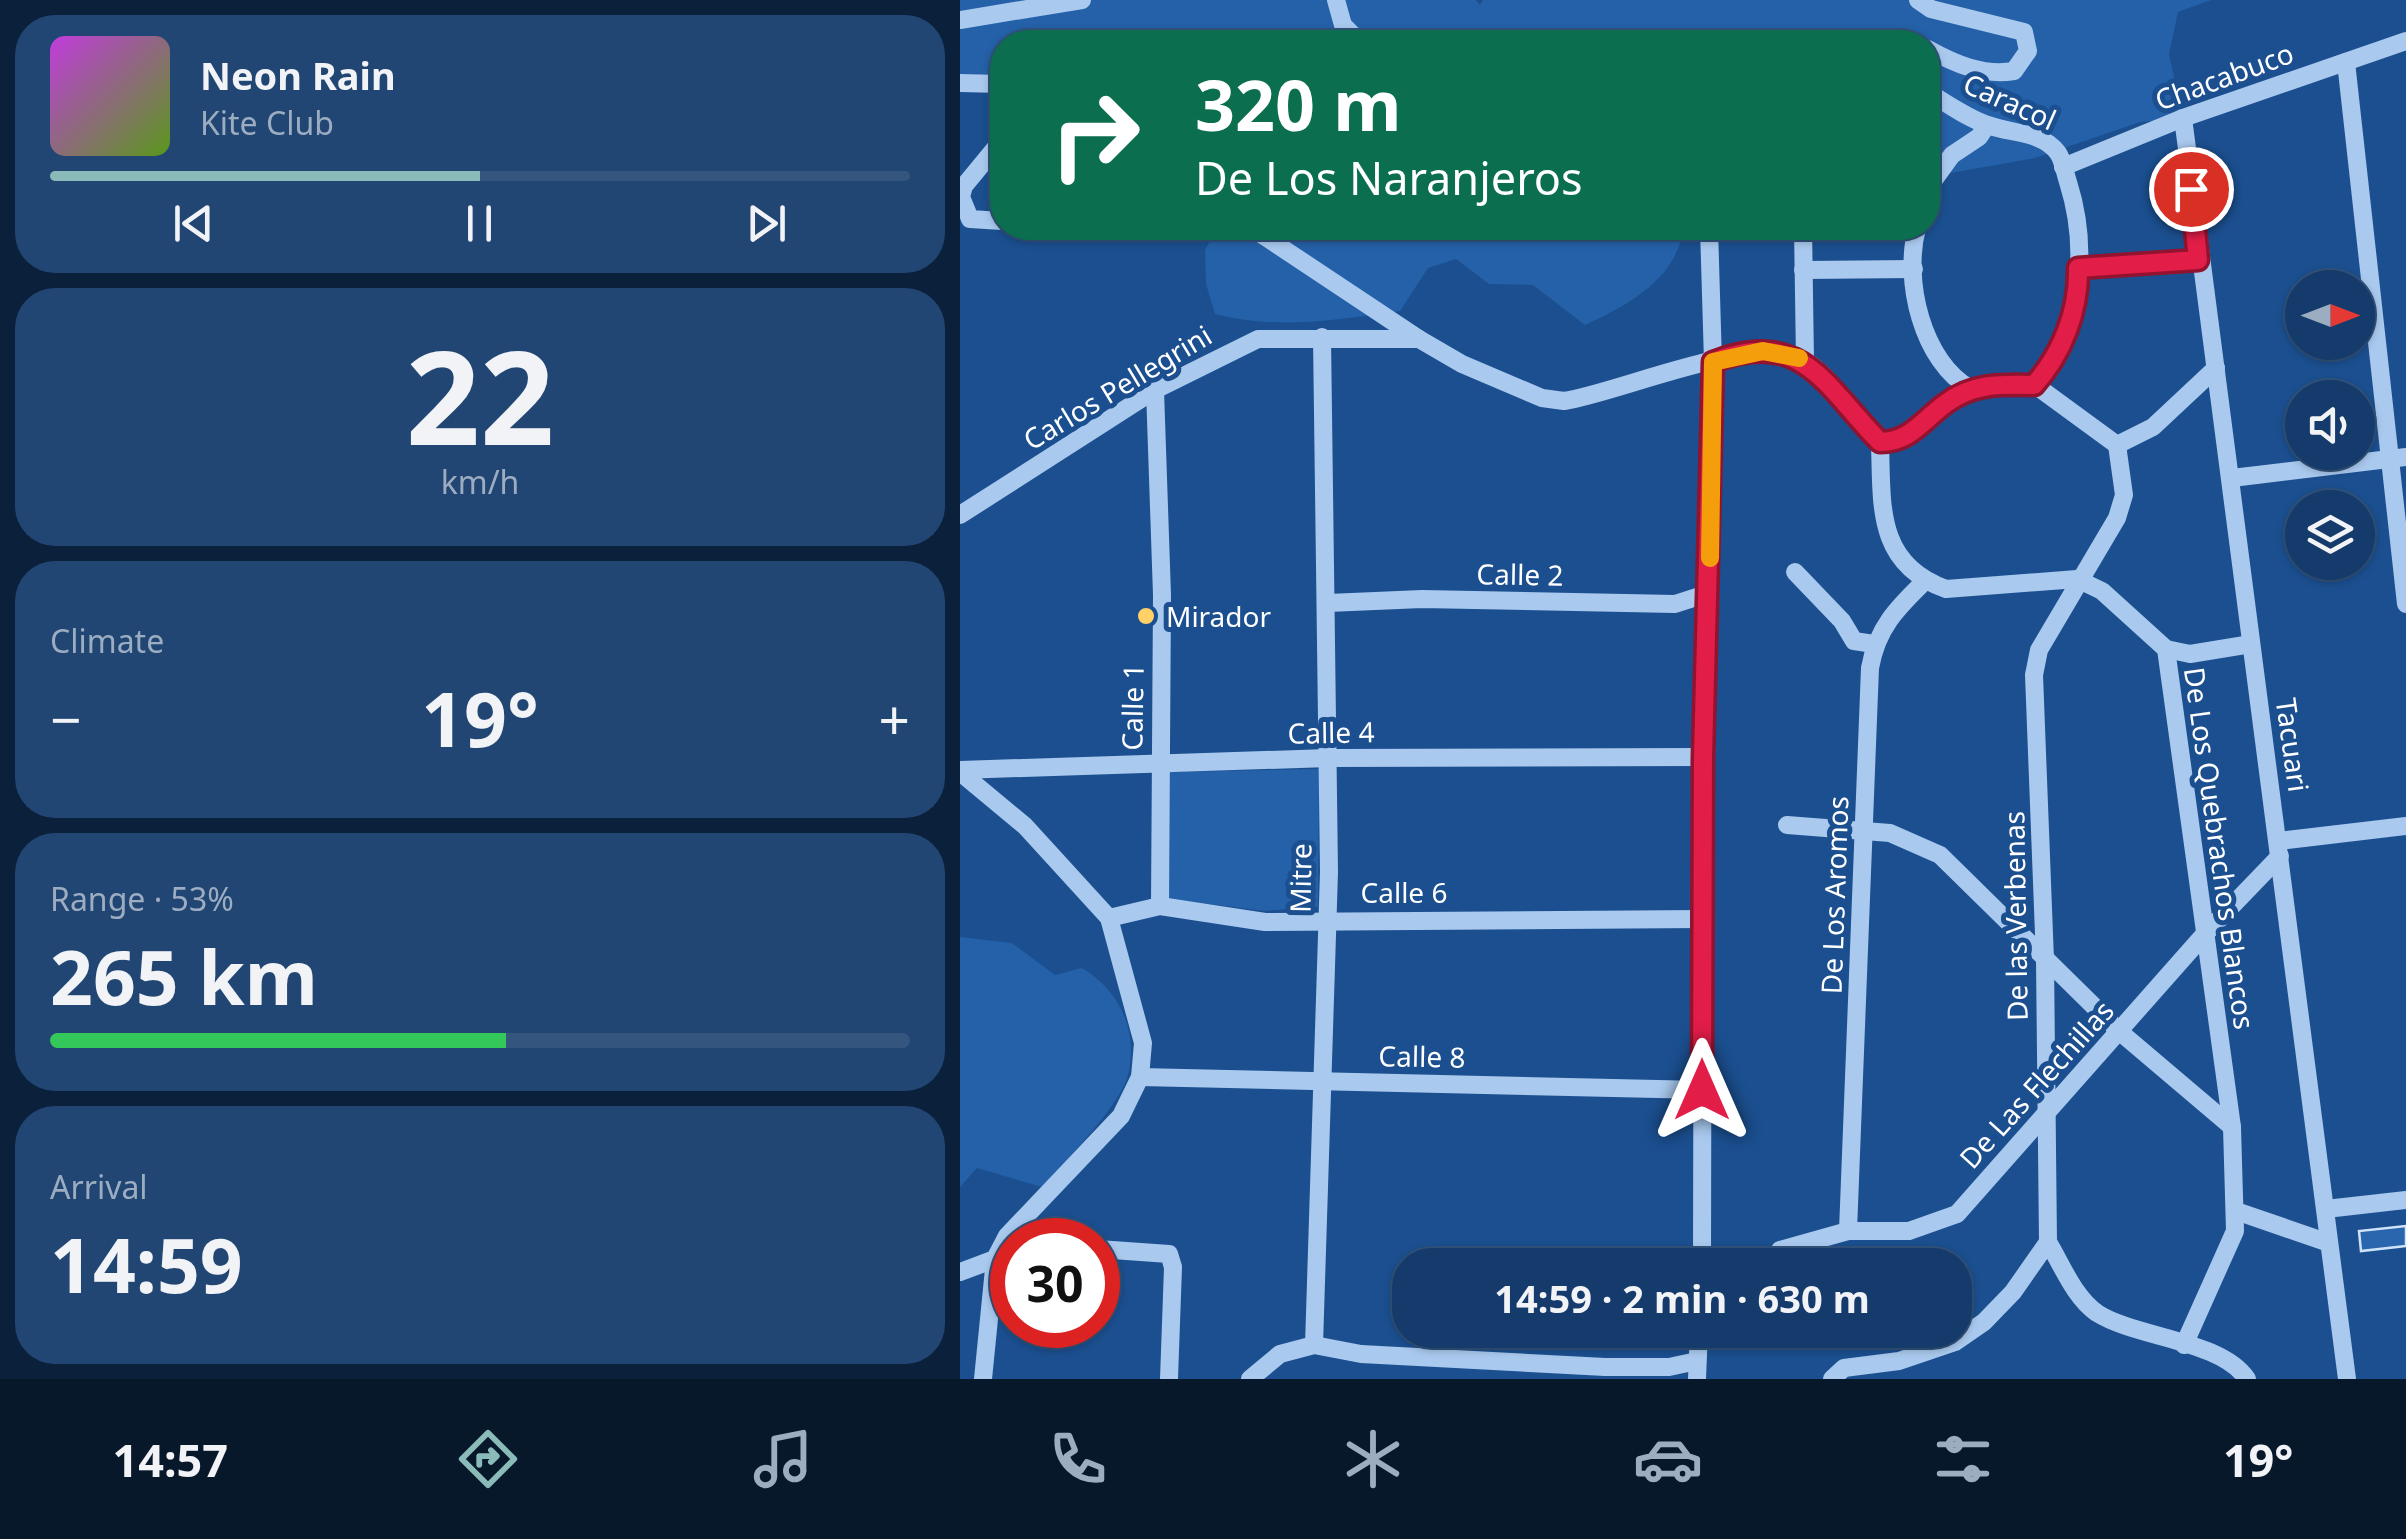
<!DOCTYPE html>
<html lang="en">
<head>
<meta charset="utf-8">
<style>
	:root { --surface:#143b6b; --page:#214673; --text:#f1f3f6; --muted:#9dadc1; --line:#33557e; --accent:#8bbbb9 }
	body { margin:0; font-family:"Noto Sans",sans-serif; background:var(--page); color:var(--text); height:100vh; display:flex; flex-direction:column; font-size:38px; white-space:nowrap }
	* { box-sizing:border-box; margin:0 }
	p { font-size:32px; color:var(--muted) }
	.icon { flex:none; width:55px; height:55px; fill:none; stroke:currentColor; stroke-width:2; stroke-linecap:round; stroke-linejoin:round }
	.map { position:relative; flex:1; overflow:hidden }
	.side { display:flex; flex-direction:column; gap:15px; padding:15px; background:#0b203b; width:960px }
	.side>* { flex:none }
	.top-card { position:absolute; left:30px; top:30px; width:950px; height:210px; border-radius:40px; box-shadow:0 2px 8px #0004,0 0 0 2px var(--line); background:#0b6e4f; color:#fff; overflow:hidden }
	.needle { width:65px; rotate:90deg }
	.controls { position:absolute; left:1325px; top:270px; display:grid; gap:20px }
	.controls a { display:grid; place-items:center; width:90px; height:90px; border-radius:50%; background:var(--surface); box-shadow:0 2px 8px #0004,0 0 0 2px var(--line); font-size:50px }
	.speed { position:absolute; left:30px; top:1218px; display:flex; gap:20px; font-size:50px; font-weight:700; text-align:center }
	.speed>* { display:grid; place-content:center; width:130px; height:130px; border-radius:50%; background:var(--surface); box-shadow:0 2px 8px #0004,0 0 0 2px var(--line); line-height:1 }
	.speed .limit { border:15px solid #d22; background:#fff; color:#111 }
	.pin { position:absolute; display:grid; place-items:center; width:85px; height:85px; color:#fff; margin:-42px; border:5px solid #fff; border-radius:50%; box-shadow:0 2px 10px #0007 }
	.me { position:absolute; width:110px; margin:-55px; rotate:0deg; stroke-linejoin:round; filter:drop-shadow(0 0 8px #0008) }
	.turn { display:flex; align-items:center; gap:35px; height:210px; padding:0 40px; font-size:45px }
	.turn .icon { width:130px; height:130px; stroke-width:2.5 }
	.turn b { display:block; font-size:70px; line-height:85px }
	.big { font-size:75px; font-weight:700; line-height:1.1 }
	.side .widget { flex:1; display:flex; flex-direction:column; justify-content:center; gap:15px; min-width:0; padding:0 35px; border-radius:40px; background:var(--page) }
	.side .dial { align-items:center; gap:0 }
	.dial b { font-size:130px; line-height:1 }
	.song { display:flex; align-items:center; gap:30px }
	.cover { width:120px; height:120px; border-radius:15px; background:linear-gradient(135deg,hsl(290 70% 55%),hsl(90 70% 35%)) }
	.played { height:10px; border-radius:5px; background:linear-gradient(90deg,var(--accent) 50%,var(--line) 50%) }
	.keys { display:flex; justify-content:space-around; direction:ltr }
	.heat { display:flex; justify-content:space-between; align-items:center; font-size:55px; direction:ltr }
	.charge { height:15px; border-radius:8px; background:linear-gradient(90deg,#34c759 53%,var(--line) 0) }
	.trip { position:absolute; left:432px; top:1248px; width:580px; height:100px; border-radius:40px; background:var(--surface); box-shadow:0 2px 8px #0004,0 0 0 2px var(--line); font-weight:700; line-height:100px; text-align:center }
	.dock { display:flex; height:160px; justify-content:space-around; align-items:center; background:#08182b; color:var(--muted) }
	.dock .icon { width:70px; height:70px }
	.dock .current { color:var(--accent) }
	.dock b { font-size:45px; color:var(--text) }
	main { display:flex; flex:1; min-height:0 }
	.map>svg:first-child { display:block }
	.green { fill:#2461a8 }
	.building { fill:#2a66ad; stroke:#cfe3fa; stroke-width:2.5 }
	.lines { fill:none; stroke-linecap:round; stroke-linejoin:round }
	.minor { stroke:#a9c9ee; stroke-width:18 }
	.route-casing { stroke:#92132f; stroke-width:25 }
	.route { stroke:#e11d48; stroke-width:18 }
	.slow { stroke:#f59e0b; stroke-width:18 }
	.poi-dot { fill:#ffd166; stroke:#1b4f8f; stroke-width:4 }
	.labels { text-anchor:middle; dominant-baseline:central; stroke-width:10; stroke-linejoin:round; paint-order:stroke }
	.street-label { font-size:28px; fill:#fff; stroke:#1b4f8f }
	.poi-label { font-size:28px; fill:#fff; stroke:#1b4f8f; text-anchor:start }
</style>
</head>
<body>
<main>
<section class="side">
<div class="widget">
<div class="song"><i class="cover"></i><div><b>Neon Rain</b><p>Kite Club</p></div></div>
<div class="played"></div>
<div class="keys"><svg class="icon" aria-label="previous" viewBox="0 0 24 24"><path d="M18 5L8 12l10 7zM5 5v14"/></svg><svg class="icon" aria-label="pause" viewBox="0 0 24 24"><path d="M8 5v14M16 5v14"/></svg><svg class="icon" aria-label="next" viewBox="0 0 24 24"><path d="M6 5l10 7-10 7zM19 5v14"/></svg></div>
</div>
<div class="widget dial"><b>22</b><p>km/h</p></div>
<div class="widget"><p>Climate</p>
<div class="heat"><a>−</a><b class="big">19°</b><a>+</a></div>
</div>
<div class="widget"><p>Range · 53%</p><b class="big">265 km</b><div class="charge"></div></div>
<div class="widget"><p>Arrival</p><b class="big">14:59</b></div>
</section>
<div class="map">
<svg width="1446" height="1379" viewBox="0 0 1446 1379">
	<rect width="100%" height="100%" fill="#1b4f8f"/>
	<g class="green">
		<path d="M0,0H516L520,5L523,0H1251L1218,12L1209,54L1223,118L1180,122L1075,158L968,177V42H42V76L0,74Z"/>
		<path d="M257,228H723C718,279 666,306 625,325L573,285L529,284L496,259L468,268L440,311C378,320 316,330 255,314L246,284L245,250Z"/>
		<path d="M359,769L358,907L305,911L208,899L207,772Z"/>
		<path d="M0,937L52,943L95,975L122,968C159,990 179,1030 168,1075C162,1103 103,1164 82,1187L17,1168L0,1187Z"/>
	</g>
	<path class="building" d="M1446,1226V1246L1401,1251L1399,1231Z"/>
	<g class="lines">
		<g class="minor">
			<path d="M376,0L383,25L400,42"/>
			<path d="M958,0L971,9L1064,32L1068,51L1054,71C1023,76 995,64 968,49"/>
			<path d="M0,20L122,0"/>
			<path d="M910,42L928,37L948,42"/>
			<path d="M1386,62L1446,604"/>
			<path d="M0,83L42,84"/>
			<path d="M1223,118L1387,1379"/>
			<path d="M42,140L4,186L1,197L10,219L42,221"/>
			<path d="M1103,167L1223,118L1446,41"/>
			<path d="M968,188L992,155L1019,137L1027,125"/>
			<path d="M292,228L459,339"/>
			<path d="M843,228L845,360"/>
			<path d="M957,228C943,280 962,362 1011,389"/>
			<path d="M1118,269L1238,259"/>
			<path d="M843,270L954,269"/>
			<path d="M195,390L202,595L200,906"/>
			<path d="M920,443C922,506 916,564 986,589L1117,579L1142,591L1206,649L1272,1127L1275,1231L1224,1345"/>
			<path d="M920,443C950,441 962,421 985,404C1012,383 1042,384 1075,385C1122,332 1129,248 1108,182C1105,173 1103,160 1098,153C1082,131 1051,134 1028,125C1007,118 986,103 968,92"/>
			<path d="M1157,445L1193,427L1256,368"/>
			<path d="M1272,478L1446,457"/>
			<path d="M0,515L195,390L298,339H459L502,364L582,398L604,401C661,392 794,333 842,359C873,376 895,417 920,443"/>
			<path d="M835,572L882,621L894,641L914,644"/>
			<path d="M368,603L462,599L715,604L749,593"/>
			<path d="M1206,649L1230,654L1291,644"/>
			<path d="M0,770L369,758L743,757"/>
			<path d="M0,772L65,826L149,918L183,1043L180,1077L161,1116L47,1236L35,1259L0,1272"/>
			<path d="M827,825L930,833L980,855L1160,1032L1272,1127"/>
			<path d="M1319,841L1446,826"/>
			<path d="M149,918L200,906L305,922L743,919"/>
			<path d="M180,1077L742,1090"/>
			<path d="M1366,1209L1446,1200"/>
			<path d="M1276,1211L1369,1243"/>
			<path d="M888,1231L910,668C917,628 937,608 965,581"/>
			<path d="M1088,1242C1102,1265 1114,1297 1137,1313C1176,1338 1261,1340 1287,1379"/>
			<path d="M138,1249L209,1254L213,1267L209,1379"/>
			<path d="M820,1250L888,1231H949L997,1214L1242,937L1320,856"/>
			<path d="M742,1265L743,757L753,362L749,228"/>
			<path d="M354,1345L369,872L362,337"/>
			<path d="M23,1379L35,1259"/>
			<path d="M290,1379L320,1354L354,1345L401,1354L645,1367H709L737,1361"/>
			<path d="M737,1379L739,1330"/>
			<path d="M872,1379L884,1368L939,1361L995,1342L1024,1322L1053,1292L1088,1242L1085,960L1074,675L1079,650L1157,518L1164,495L1157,445L1075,385"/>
		</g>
	</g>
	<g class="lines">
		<g class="route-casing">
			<path id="route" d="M742,1090L743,757L753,362C843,326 866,388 920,442C950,442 962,421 985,404C1012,383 1042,384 1074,385C1102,354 1119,311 1118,268L1238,260L1231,189"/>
		</g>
		<use href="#route" class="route"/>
		<path class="slow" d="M750,558L753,362L803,351L839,358"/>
	</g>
	<circle class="poi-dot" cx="186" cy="616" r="10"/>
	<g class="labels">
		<g class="street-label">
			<text transform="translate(1264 76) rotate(-20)">Chacabuco</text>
			<text transform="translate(1050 101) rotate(24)">Caracol</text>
			<text transform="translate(157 387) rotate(-31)">Carlos Pellegrini</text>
			<text transform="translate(560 574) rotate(1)">Calle 2</text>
			<text transform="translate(172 707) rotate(-89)">Calle 1</text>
			<text transform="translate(371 732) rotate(-1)">Calle 4</text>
			<text transform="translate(1333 745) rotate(82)">Tacuari</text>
			<text transform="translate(1260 848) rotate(82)">De Los Quebrachos Blancos</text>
			<text transform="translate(340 878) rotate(-89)">Mitre</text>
			<text x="444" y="892">Calle 6</text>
			<text transform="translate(874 895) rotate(-88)">De Los Aromos</text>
			<text transform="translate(1055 916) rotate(-91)">De las Verbenas</text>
			<text transform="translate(462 1056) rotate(1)">Calle 8</text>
			<text transform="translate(1076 1084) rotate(-48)">De Las Flechillas</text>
		</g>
		<g class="poi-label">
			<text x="206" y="616">Mirador</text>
		</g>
	</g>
</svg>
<div class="controls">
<a><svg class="needle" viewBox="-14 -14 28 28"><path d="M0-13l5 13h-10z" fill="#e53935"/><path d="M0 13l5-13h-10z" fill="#9dadc1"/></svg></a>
<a><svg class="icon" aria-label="sound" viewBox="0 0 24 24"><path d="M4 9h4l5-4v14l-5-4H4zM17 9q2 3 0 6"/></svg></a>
<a><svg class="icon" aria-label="layers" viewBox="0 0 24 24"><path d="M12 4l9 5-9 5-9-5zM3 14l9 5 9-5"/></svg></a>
</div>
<div class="speed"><div class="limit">30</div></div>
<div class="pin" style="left:1231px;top:189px;background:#d93025"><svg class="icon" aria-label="arrive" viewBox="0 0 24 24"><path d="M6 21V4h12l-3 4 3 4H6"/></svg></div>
<svg class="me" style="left:742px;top:1090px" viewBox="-20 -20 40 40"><path d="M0-17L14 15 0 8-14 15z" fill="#e11d48" stroke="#fff" stroke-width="4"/></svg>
<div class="trip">14:59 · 2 min · 630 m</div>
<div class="top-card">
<div class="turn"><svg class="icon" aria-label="right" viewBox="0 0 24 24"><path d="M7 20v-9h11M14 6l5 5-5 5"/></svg><div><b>320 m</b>De Los Naranjeros</div></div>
</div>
</div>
</main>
<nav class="dock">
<b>14:57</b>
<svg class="icon current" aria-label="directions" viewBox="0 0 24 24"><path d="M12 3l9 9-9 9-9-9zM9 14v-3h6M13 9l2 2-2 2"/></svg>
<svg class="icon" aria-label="music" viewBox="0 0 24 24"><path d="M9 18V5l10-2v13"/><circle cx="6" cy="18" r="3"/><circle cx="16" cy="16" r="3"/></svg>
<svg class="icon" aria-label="phone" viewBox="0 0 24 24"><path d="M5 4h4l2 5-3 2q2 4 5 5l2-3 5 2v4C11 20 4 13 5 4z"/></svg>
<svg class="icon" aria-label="climate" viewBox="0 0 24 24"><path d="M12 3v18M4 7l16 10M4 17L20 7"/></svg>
<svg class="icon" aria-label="car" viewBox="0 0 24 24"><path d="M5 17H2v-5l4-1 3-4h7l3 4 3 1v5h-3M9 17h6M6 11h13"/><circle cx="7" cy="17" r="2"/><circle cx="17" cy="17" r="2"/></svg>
<svg class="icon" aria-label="filters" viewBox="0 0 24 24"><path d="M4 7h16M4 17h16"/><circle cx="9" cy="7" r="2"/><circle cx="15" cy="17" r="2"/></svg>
<b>19°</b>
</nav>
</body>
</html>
